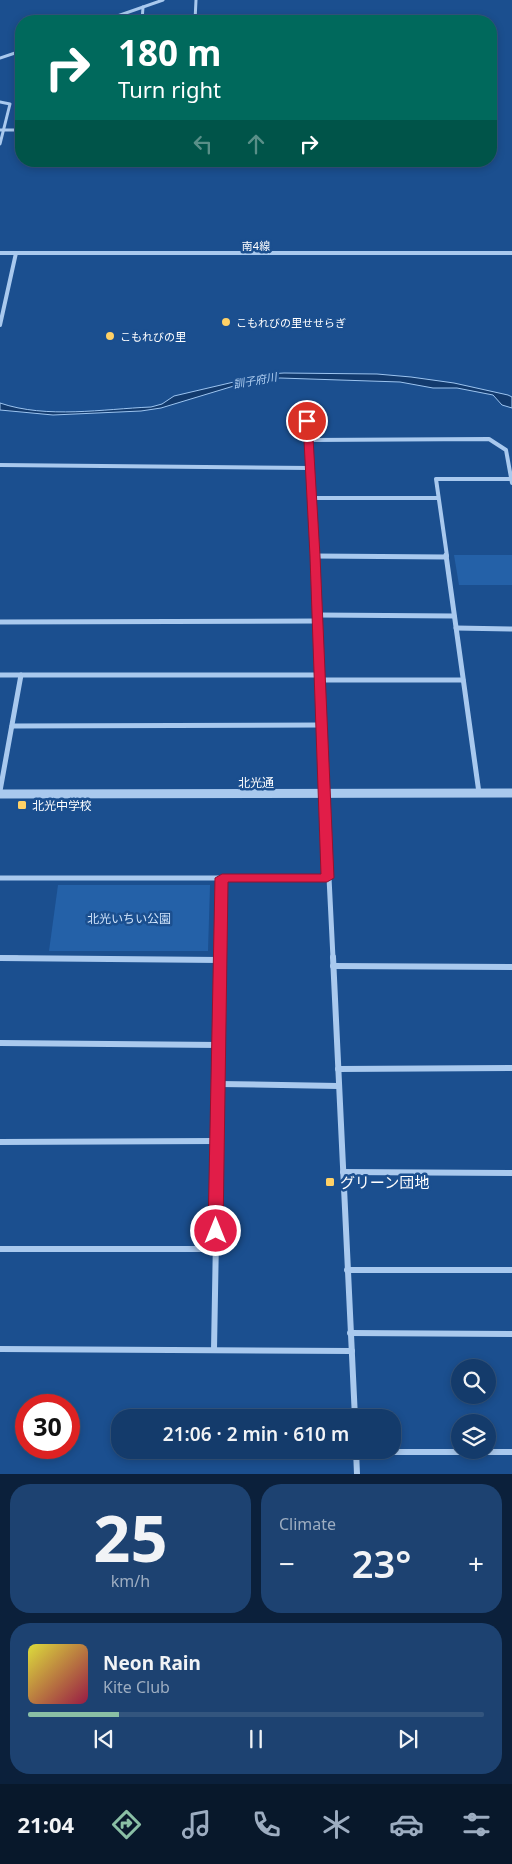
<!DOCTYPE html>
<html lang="en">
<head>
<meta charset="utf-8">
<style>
	:root { --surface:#143b6b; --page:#1d4271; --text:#f1f3f6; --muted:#9dadc1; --line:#33557e; --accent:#8abfa5 }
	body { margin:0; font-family:"Noto Sans","Noto Sans JP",sans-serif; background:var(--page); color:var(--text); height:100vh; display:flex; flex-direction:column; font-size:19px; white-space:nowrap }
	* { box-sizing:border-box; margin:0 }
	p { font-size:16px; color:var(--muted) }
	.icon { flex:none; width:28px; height:28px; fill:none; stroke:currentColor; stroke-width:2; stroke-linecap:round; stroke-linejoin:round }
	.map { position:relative; height:1474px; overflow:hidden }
	.side { display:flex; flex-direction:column; gap:10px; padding:10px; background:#0b203b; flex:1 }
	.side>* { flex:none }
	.hud { position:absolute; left:15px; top:15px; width:482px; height:152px; border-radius:20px; box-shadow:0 2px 8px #0003,0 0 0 1px var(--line); background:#00695c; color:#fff; overflow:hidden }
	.fabs { position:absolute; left:451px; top:1359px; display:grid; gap:10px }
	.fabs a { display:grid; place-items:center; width:45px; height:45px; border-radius:50%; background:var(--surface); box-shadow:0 2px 8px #0003,0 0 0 1px var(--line); font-size:25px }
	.speed { position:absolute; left:15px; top:1394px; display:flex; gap:10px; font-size:25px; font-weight:700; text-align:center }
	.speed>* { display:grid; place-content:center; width:65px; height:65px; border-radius:50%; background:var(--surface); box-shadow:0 2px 8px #0003,0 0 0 1px var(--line); line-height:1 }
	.speed .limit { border:8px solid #d22; background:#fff; color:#111 }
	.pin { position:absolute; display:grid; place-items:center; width:42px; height:42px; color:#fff; margin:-21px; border:2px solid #fff; border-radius:50%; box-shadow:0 1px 5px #0007 }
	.me { position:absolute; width:55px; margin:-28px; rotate:0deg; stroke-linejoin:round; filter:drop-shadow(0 0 4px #0008) }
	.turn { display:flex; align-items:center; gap:18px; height:105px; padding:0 20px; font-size:22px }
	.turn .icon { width:65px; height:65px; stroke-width:2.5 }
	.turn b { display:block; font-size:35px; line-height:42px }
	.lanes { display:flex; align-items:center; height:48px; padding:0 20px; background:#0003; justify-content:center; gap:25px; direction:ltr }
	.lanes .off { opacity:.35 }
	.big { font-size:38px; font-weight:600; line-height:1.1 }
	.side .widget { flex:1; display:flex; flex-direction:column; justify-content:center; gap:8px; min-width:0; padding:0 18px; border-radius:20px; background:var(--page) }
	.side .dial { align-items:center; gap:0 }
	.dial b { font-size:65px; line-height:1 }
	.song { display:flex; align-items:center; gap:15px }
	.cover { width:60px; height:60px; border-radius:8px; background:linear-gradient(135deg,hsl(60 70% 55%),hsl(340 70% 35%)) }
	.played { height:5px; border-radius:2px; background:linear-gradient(90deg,var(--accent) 20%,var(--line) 20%) }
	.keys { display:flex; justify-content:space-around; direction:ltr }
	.heat { display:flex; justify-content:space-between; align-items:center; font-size:28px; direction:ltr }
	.side .tiles { flex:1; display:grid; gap:10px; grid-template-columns:1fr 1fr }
	.widget:last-child { grid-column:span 2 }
	.trip { position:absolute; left:111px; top:1409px; width:290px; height:50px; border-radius:20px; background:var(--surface); box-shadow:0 2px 8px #0003,0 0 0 1px var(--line); font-weight:600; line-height:50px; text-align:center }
	.tabs { display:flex; height:80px; justify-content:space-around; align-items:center; background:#08182b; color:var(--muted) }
	.tabs .icon { width:35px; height:35px }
	.tabs .current { color:var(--accent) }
	.tabs b { font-size:22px; color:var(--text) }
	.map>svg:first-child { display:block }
	.green { fill:#2461a8 }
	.water { fill:#123a6d; stroke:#9cc4f0 }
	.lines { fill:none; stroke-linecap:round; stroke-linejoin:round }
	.minor-far3 { stroke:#a9c9ee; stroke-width:3 }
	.minor-far2 { stroke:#a9c9ee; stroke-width:4 }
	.minor-far1 { stroke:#a9c9ee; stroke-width:5 }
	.minor { stroke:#a9c9ee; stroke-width:6 }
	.tertiary { stroke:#a9c9ee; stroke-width:9 }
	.route { fill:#e11d48; stroke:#92132f }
	.poi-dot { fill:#ffd166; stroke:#1b4f8f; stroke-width:2 }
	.labels { text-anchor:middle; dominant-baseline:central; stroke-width:5; stroke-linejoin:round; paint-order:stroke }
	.far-street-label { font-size:11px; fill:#fff; stroke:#1b4f8f }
	.far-poi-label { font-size:11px; fill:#fff; stroke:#1b4f8f; text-anchor:start }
	.far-water-label { font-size:11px; font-style:italic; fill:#b5d3f5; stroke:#1b4f8f }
	.street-label { font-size:12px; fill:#fff; stroke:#1b4f8f }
	.poi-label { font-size:12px; fill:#fff; stroke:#1b4f8f; text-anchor:start }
	.park-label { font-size:12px; fill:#cfe3fa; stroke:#1b4f8f }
	.near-poi-label { font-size:15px; fill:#fff; stroke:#1b4f8f; text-anchor:start }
</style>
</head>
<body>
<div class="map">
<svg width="512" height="1474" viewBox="0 0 512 1474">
	<rect width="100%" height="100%" fill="#1b4f8f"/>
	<g class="green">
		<path d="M454,555H512V585H459Z"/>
		<path d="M58,885H210L208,951H49Z"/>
	</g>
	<path class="water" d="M284,373L377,374L411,377L454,383L508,395L512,397V408L502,405L493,395L457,388H433L400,382L280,378L247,382L161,408L141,411L53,415L0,410V403C47,419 103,409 151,407L162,404L174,396L268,374Z"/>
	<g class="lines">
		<g class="minor-far3">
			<path d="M103,21L163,0"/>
			<path d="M142,21L143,7"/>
			<path d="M195,21L196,0"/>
			<path d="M0,58L21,51"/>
			<path d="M0,102L10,104L0,144"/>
			<path d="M0,130H21"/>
		</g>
		<g class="minor-far2">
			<path d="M0,253H512"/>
			<path d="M0,325L16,253"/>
			<path d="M307,421L314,556"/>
			<path d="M309,440L489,439L506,450L512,483"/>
			<path d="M0,465L311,468"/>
			<path d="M312,498H438"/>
			<path d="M315,556H363"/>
			<path d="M447,556L436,479H511"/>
		</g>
		<g class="minor-far1">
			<path d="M313,555L333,958"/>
			<path d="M446,555L479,793"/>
			<path d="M315,556L446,557"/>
			<path d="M317,615L454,616"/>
			<path d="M0,622L318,621"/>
			<path d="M456,628L512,629"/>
			<path d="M0,675H320"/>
			<path d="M320,680H463"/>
			<path d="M12,726L322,725"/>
			<path d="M0,791L21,675"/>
			<path d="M0,878H327"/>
			<path d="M0,958H17"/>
			<path d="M221,958L222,878"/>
		</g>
		<g class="minor">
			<path d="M333,957L355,1418"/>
			<path d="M0,958L220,960"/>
			<path d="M333,966L512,967"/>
			<path d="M0,1043L219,1045"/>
			<path d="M338,1069L512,1068"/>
			<path d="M219,1084L338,1086"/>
			<path d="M0,1142L216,1141"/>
			<path d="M343,1172L512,1173"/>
			<path d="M0,1249H215"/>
			<path d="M347,1270H512"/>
			<path d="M350,1333L512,1334"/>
			<path d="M0,1349L352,1351"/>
			<path d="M214,1350L221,957"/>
			<path d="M356,1450L357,1474"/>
			<path d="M356,1452H512"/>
		</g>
		<path class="tertiary" d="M0,794L512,793"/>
	</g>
	<path class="route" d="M307,418L312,421L320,556L334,878L327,882H228L223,1231L221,1235H210L208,1231L215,878L222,874H321L310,556L303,421Z"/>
	<g class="poi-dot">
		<circle cx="226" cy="322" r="5"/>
		<circle cx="110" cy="336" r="5"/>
		<rect x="17" y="800" width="10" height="10" rx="2.5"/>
		<rect x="325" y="1177" width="10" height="10" rx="2.5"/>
	</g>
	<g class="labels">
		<g class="far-street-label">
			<text x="256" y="245">南4線</text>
		</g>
		<g class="far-poi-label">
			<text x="236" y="322">こもれびの里せせらぎ</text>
			<text x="120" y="336">こもれびの里</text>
		</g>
		<g class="far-water-label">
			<text transform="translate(255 380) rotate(-10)">訓子府川</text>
		</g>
		<g class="street-label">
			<text x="256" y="782">北光通</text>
		</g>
		<g class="poi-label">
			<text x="32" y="805">北光中学校</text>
		</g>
		<g class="park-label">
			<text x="129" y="918">北光いちい公園</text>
		</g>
		<g class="near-poi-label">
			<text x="340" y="1182">グリーン団地</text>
		</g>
	</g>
</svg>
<div class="fabs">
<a><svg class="icon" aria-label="search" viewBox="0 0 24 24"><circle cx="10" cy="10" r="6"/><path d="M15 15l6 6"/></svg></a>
<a><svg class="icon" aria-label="layers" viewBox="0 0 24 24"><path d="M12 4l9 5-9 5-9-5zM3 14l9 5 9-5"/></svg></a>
</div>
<div class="speed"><div class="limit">30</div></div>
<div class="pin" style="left:307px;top:421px;background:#d93025"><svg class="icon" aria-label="arrive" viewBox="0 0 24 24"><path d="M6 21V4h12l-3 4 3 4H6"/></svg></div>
<svg class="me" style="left:216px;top:1231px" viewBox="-20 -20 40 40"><circle r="17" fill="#e11d48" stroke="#fff" stroke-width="3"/><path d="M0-11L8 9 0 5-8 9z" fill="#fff"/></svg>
<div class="trip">21:06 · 2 min · 610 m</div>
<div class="hud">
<div class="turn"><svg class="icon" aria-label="right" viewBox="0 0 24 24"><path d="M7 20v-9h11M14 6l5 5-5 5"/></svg><div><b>180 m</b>Turn right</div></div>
<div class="lanes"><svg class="icon off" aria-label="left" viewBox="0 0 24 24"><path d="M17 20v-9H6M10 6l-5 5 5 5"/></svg><svg class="icon off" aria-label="ahead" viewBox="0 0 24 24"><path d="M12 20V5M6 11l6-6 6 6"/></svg><svg class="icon" aria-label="right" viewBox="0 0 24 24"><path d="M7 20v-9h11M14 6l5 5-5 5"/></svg></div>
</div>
</div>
<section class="side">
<div class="tiles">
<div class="widget dial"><b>25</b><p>km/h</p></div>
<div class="widget"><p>Climate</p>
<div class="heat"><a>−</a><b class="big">23°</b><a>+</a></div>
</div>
<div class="widget">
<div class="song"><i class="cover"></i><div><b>Neon Rain</b><p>Kite Club</p></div></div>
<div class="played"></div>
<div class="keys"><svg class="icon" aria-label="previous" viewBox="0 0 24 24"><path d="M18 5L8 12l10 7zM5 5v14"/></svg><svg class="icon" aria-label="pause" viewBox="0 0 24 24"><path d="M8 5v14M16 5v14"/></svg><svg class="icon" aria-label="next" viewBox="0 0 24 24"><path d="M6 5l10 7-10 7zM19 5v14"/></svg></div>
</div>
</div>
</section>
<nav class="tabs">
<b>21:04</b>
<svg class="icon current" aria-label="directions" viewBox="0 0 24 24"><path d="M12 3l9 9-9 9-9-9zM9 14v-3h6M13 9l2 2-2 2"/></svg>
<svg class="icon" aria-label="music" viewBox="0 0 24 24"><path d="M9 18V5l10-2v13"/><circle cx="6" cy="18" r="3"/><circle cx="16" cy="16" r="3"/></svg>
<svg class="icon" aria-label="phone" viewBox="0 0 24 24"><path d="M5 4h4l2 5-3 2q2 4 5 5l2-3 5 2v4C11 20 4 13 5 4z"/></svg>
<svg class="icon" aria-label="climate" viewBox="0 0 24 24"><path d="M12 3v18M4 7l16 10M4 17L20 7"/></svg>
<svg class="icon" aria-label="car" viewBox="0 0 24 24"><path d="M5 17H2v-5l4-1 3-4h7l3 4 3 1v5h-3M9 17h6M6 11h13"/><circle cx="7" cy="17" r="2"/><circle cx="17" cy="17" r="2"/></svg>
<svg class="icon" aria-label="filters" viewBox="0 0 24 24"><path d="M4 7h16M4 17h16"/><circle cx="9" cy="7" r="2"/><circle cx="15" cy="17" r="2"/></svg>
</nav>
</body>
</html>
